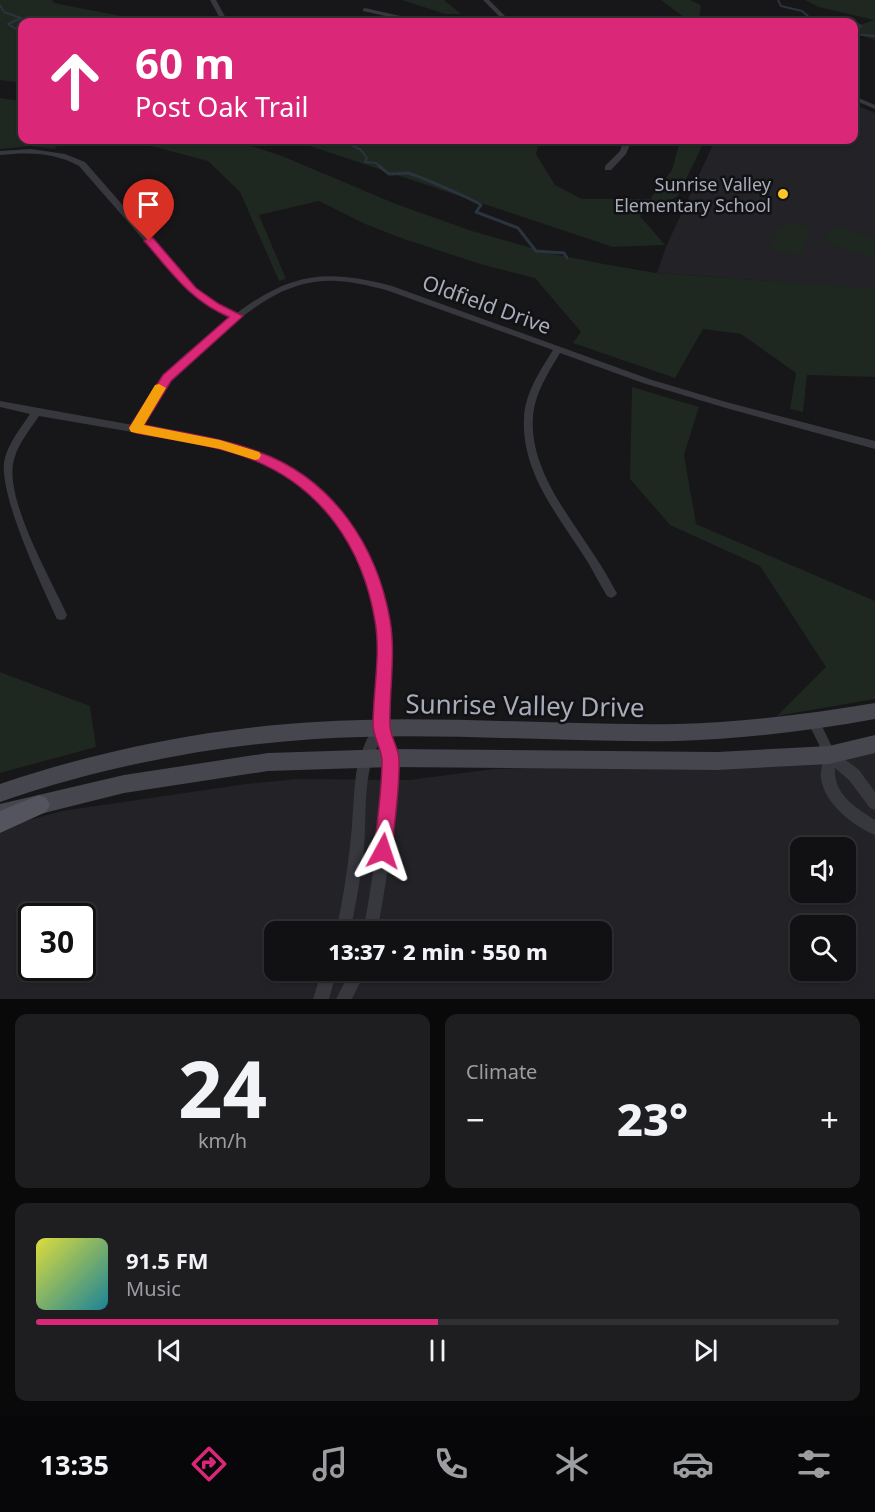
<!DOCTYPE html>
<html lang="en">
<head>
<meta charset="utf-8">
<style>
	:root { --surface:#111013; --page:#1e1e21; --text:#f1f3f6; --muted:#9c9da0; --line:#303033; --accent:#db2777 }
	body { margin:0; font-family:"Noto Sans",sans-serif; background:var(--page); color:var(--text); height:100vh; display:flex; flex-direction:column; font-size:22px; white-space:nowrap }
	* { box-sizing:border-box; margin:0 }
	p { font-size:20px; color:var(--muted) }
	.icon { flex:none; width:33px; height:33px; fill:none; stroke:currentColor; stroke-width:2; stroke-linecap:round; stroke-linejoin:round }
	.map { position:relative; height:999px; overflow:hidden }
	.sheet { display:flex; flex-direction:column; gap:15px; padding:15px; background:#09090a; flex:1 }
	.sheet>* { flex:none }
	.guide { position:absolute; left:18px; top:18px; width:840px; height:126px; border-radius:12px; box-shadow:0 2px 4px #0004,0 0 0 2px var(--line); background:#db2777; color:#fff; overflow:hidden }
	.controls { position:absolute; left:790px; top:837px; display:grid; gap:12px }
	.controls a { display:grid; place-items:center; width:66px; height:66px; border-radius:12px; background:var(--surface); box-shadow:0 2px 4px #0004,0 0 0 2px var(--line); font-size:30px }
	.speed { position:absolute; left:18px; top:903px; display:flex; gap:12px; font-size:30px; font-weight:700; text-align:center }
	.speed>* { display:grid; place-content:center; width:78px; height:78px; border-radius:50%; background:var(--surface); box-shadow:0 2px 4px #0004,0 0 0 2px var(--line); line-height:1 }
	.speed .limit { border:3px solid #111; border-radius:9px; background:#fff; color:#111 }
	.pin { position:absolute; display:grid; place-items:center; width:51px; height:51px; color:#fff; margin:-62px -26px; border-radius:50% 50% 50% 0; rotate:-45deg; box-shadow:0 0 6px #0007 }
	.pin .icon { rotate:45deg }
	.me { position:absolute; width:66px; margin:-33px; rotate:5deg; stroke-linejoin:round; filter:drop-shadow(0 0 4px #0008) }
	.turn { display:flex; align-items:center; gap:21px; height:126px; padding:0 18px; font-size:27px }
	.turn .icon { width:78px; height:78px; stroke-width:2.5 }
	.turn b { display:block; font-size:42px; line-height:51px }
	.big { font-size:45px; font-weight:800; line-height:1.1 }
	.sheet .widget { flex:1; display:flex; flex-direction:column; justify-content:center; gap:9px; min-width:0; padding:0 21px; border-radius:12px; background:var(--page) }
	.sheet .dial { align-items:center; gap:0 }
	.dial b { font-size:78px; line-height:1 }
	.song { display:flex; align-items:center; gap:18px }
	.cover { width:72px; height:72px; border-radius:9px; background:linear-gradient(135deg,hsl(60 70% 55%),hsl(190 70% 35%)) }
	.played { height:6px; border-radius:3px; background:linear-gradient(90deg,var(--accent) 50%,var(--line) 50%) }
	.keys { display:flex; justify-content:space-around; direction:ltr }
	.heat { display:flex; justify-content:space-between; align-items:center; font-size:33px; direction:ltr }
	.sheet .tiles { flex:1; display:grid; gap:15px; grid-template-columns:1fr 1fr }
	.widget:last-child { grid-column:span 2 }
	.trip { position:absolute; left:264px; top:921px; width:348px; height:60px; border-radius:12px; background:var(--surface); box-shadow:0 2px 4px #0004,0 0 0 2px var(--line); font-weight:800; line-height:60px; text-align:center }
	.tab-bar { display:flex; height:96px; justify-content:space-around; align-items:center; background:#070608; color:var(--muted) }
	.tab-bar .icon { width:42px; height:42px }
	.tab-bar .on { color:var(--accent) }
	.tab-bar b { font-size:27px; color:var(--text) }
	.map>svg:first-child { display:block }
	.built { fill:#232226; fill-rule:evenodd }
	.green { fill:#1e2720 }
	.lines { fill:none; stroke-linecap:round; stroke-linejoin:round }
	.stream-far1 { stroke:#2b343e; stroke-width:2 }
	.stream { stroke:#2b343e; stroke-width:3 }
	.minor { fill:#37383e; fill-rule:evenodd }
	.secondary { fill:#45464e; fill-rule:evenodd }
	.primary { fill:#53545d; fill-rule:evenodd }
	.route { fill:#db2777; stroke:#8e194d; stroke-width:1.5 }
	.slow { fill:#f59e0b }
	.poi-dot { fill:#ffc628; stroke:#121114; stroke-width:2 }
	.labels { text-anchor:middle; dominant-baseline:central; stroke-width:5; stroke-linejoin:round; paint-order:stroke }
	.far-poi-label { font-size:18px; fill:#a7acba; stroke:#121114; text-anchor:end }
	.street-label { font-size:21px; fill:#a7acba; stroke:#121114 }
	.near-street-label { font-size:26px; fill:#a7acba; stroke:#121114 }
</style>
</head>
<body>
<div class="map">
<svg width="875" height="999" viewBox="0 0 875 999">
	<rect width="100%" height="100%" fill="#171619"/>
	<g class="built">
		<path d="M854,104L875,113V289L657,273L666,247L715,140H854Z"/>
		<path d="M875,744V999H0V831L15,824L62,811L246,784L297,779L409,780L494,769L691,763ZM801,848H846V892H801ZM32,916H82V968H32ZM801,926H846V970H801ZM274,932H602V970H274Z"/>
	</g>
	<g class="green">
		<path d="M0,0H52L54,3L152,22H22V83L0,80Z"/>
		<path d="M402,0H444L461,14H445Z"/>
		<path d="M661,0H690L701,5L699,22H684L685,18Z"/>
		<path d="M805,0H875V40L854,33V27L874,20L819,7Z"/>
		<path d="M0,98L22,101V140H64L54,149L31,146L0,149Z"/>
		<path d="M129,140H233L282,156L396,204L472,231L553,254L604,264L656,273L875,288V377L807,375L803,412L790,409L796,373L741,334L703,329L675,378L573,343L581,332L535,278L480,264L404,239L365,224L319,201L259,215L286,279L279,281L240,192L208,161Z"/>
		<path d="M292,140H540L536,154L555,185L582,199H650L672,170L680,140H705L678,196L640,216L665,245L613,247Z"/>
		<path d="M788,222L812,228L800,256L770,249L779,226L785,227Z"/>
		<path d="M835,225L875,239L874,259L824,242Z"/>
		<path d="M632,387L699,407L684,455L696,524L875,601V699L777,716L826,667L760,566L670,525L630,479Z"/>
		<path d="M0,672L90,706L96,747L0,773Z"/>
	</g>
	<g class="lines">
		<g class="stream-far1">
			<path d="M778,0L781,6L802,11L810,18L852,20L861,26L854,34L875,36"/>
			<path d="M0,5L4,12L21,18L8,24L16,29L22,27"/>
			<path d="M342,140L361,150L367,158L365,162L376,163L381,167"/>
		</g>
		<path class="stream" d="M379,166L389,174C395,174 402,173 408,173C414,174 477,201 481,205L476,212L518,228L536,251L564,253L567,258"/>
		<g class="minor">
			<path d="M210,0H216L228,22H222Z"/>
			<path d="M483,0H489L511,22H505Z"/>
			<path d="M365,8L418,20L421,22H412L363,11V9Z"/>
			<path d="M854,96L875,105V109L854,100Z"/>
			<path d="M624,140H632L626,154L611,170H605V166L620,151Z"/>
			<path d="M31,149L65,154L85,162L195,288L218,305L237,313C292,272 327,269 392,286L649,379L726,402L875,441V449L726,408L643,383L560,353C548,373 535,393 533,416C529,470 570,516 596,558C603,568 609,579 615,590L617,593L615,596L611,598L607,596C601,586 595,575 589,564C561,519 521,474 524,418C525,393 540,371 553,350L386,290C363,284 338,278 314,282C273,288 242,317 212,342C197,355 181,367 168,383C158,396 150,411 142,426C178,432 215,436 249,449C319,474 375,536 387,611C392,647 388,684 388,720C388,734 397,746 397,760C398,776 396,793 394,810C391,851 385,891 377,932H363C371,890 377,848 381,806C383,785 387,762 380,742C362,772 367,814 364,848C361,876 356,904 350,932H336C342,903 347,875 350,846C353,822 353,798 356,774C358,762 362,750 367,739C370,734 375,729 376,723C378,709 376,692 377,678C378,651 378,623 373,596C355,516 284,462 208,445L39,416C29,431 16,446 13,464C7,504 50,577 67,615L65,619L61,620L57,619C41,584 0,498 4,462C7,445 20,429 30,414L0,407V401L133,425C142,408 151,391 163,376C183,354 208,336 231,317L212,309L189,292L79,166C54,152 28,152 0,155V151Z"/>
			<path d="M815,718L819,720L834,751L859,770L875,792V810L870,808L849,780L835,768C833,794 855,807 875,820V835C853,826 824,803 821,778C820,770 824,762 822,754C820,744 813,734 809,724L811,720Z"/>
			<path d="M322,970H337L329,999H313Z"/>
			<path d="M351,970H366L352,999H336Z"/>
		</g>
		<g class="secondary">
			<path d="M875,703V719C809,731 744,739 677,741C556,743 435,731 315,739C209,746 100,767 0,802V784C100,750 209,728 315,722C435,714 556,726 677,724C744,722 809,714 875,703Z"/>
			<path d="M875,735V753L829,764L717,770L391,767L268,771L124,793L0,824V804L124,775L268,753L391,749L717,752L829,746Z"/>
		</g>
		<path class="primary" d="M39,795L46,798L50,805L46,812L0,833V811Z"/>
	</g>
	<path class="route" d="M149,237L153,238L196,288L219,304L243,316L171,381L144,425C183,433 222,438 259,452C333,479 377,546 390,620C396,655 389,691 390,725C390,737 399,748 399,760C400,790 394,822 392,851L389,858L383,860L376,858L374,851C377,822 382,790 382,761C382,749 373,737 373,725C373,691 381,655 375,621C363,548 322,487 251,459C215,445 174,440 136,433L129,428L163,375L229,317C191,301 172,273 146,243L144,241Z"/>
	<path class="slow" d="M159,384L166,388L144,425L220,440L259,452L261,455L259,459L255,460L220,449L131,432L129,428L131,425L155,385Z"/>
	<circle class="poi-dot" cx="783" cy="194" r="6"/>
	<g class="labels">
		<g class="far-poi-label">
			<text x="771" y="184">Sunrise Valley<tspan x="771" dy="21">Elementary School</tspan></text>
		</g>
		<g class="street-label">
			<text transform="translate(487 304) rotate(20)">Oldfield Drive</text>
		</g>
		<g class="near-street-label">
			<text transform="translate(525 705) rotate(1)">Sunrise Valley Drive</text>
		</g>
	</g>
</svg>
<div class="controls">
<a><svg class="icon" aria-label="sound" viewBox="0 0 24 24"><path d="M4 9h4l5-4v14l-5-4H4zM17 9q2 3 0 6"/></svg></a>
<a><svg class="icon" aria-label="search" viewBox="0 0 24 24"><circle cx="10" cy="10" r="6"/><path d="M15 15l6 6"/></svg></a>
</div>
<div class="speed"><div class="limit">30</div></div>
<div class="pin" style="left:149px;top:241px;background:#d93025"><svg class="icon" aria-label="arrive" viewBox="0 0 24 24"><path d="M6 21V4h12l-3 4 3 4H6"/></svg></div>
<svg class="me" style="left:383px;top:851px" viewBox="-20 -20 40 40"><path d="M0-17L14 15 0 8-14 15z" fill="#db2777" stroke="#fff" stroke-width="4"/></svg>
<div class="trip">13:37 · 2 min · 550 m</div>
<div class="guide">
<div class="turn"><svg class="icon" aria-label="ahead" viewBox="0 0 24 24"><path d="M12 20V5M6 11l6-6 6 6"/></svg><div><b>60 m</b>Post Oak Trail</div></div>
</div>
</div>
<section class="sheet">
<div class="tiles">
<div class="widget dial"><b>24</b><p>km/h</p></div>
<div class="widget"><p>Climate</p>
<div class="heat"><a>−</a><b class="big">23°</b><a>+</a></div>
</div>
<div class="widget">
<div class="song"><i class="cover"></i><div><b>91.5 FM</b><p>Music</p></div></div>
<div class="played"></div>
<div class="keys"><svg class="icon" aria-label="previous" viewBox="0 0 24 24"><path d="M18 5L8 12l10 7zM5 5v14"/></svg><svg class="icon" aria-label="pause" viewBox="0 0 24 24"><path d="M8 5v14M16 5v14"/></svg><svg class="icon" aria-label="next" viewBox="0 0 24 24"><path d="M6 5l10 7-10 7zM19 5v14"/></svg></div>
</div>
</div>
</section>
<nav class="tab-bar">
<b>13:35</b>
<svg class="icon on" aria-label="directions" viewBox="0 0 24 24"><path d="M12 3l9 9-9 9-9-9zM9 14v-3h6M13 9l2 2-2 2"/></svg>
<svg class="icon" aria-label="music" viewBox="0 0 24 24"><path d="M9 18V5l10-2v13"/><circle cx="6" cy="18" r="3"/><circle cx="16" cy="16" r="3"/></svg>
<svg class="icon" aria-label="phone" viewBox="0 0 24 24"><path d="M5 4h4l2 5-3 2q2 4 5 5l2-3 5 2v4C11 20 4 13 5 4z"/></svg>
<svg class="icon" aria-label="climate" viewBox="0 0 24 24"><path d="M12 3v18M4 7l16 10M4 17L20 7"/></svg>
<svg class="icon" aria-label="car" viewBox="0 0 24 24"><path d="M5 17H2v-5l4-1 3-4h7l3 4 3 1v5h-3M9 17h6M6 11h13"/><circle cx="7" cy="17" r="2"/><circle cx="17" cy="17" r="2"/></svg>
<svg class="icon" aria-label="filters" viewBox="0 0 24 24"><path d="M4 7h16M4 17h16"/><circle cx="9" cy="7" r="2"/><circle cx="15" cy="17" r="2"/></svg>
</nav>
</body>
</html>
